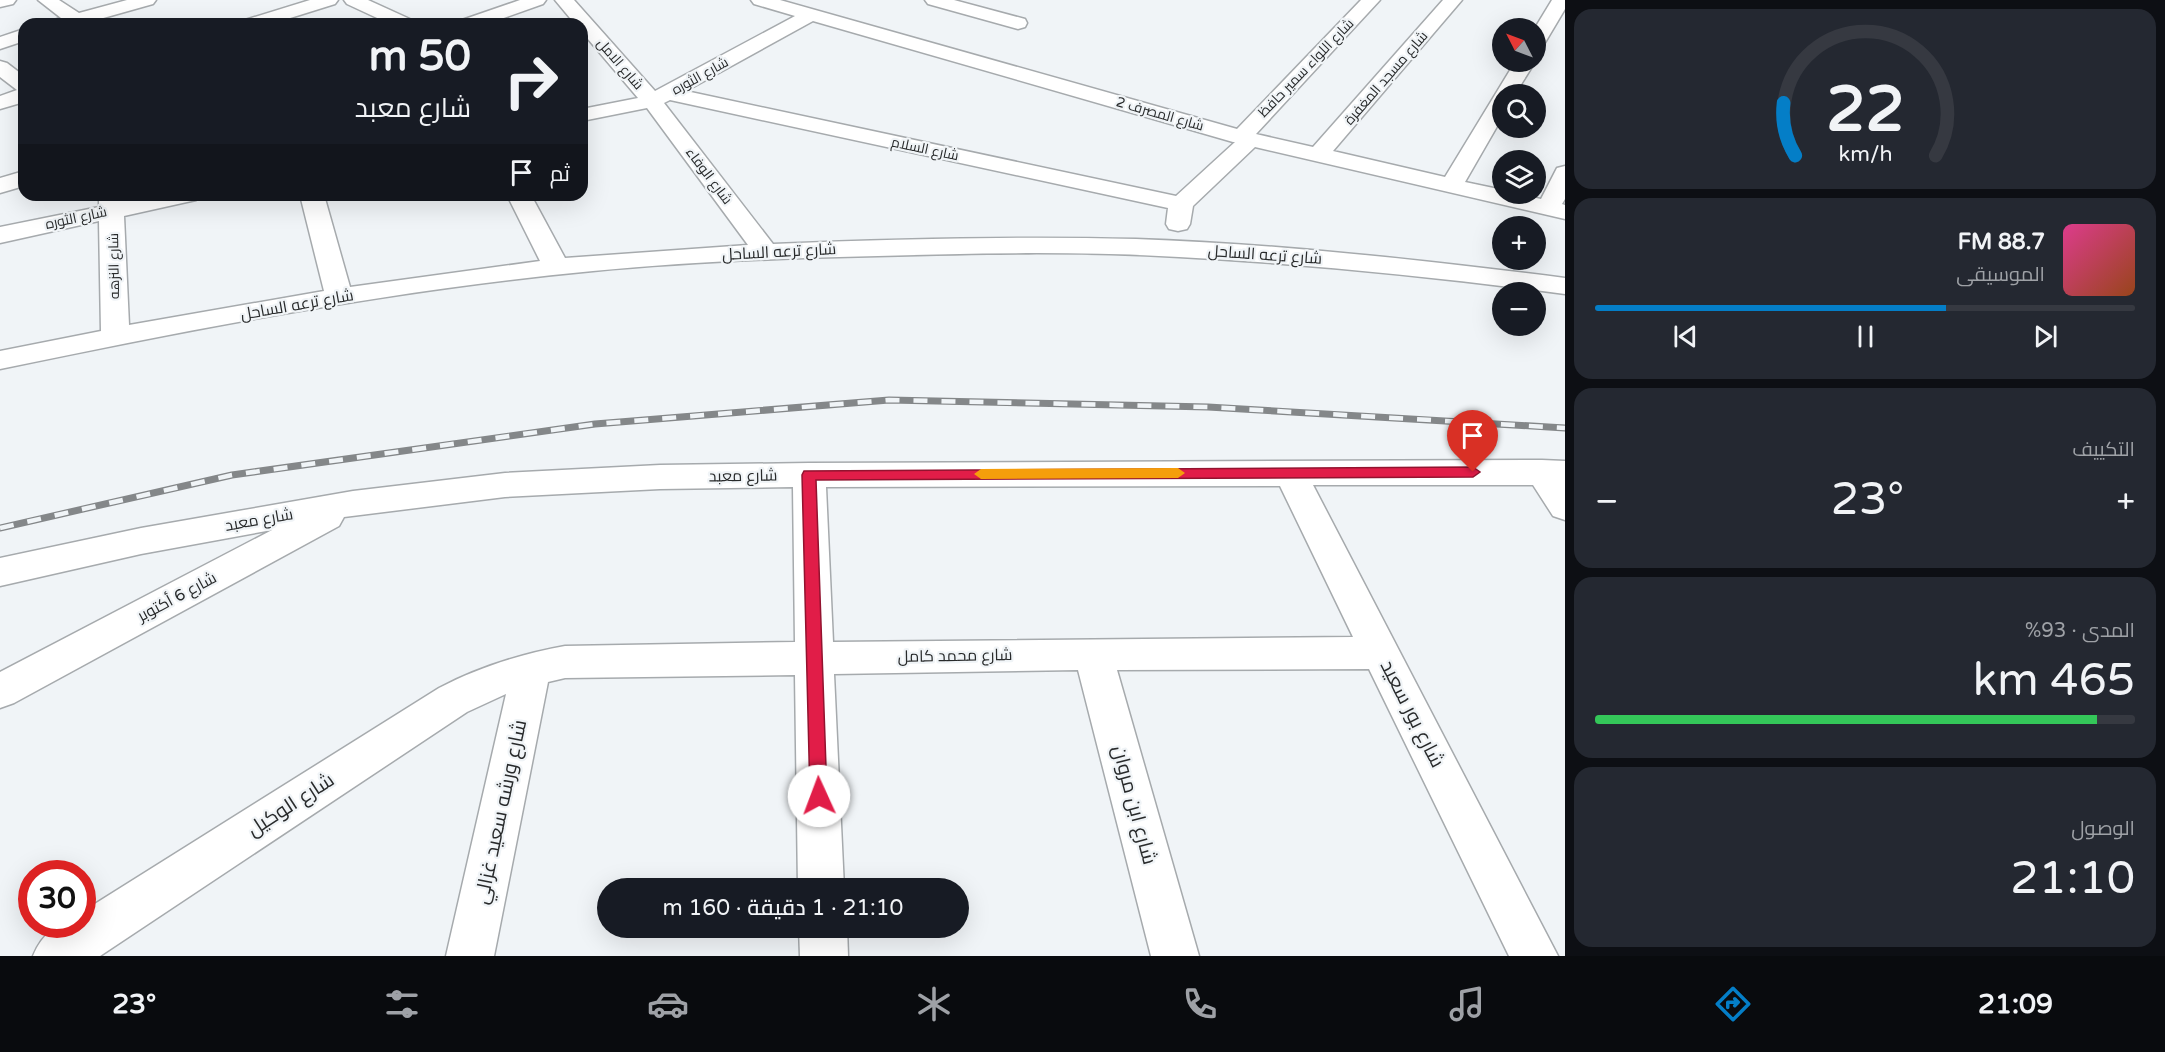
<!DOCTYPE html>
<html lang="ar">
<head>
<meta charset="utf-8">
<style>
	:root { --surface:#171b24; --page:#242831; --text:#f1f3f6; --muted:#9ea1a6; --line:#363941; --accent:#047ec7 }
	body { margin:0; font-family:"Varela Round",Cairo,sans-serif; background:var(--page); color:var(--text); direction:rtl; height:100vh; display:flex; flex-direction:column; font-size:22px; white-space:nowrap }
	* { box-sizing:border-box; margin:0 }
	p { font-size:20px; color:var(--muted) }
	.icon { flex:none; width:33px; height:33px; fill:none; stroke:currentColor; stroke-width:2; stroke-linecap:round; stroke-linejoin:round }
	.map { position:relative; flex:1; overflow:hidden; direction:ltr }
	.sheet { display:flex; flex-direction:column; gap:9px; padding:9px; background:#0d0f14; width:600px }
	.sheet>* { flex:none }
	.guide { position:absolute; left:18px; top:18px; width:570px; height:183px; border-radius:18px; box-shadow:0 6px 24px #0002; direction:rtl; background:#171b24; color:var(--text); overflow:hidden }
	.needle { width:39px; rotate:312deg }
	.buttons { position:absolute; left:1492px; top:18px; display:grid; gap:12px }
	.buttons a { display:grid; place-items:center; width:54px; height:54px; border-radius:50%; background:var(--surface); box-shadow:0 6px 24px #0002; font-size:30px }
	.speed { position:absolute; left:18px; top:860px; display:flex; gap:12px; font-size:30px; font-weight:700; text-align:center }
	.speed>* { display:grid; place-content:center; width:78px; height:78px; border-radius:50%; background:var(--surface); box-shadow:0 6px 24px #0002; line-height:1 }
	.speed .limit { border:9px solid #d22; background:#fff; color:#111 }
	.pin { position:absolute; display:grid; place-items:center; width:51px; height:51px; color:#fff; margin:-62px -26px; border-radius:50% 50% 50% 0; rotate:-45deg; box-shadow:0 0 6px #0007 }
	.pin .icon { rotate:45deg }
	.me { position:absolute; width:66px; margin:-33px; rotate:358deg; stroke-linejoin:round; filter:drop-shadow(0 0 4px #0008) }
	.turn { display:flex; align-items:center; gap:21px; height:126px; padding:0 18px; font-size:27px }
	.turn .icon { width:78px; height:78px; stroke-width:2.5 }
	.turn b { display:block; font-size:42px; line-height:51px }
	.then { display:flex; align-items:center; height:57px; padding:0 18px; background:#0003; gap:12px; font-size:22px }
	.big { font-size:45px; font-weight:600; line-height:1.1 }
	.sheet .widget { flex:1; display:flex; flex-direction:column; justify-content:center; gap:9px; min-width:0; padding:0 21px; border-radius:18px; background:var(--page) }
	.sheet .dial { align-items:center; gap:0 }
	.dial svg { height:156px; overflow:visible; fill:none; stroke:var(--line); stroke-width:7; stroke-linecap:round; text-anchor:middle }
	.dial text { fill:var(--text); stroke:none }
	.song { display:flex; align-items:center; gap:18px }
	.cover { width:72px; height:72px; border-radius:9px; background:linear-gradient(135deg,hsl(330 70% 55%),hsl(20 70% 35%)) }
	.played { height:6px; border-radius:3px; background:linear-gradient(90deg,var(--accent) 65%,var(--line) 65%) }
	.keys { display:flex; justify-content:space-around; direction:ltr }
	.heat { display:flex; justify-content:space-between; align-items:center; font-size:33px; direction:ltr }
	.charge { height:9px; border-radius:4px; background:linear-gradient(90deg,#34c759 93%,var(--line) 0) }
	.trip { position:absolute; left:597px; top:878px; width:372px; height:60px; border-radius:30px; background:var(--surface); box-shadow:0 6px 24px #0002; font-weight:600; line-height:60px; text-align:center; direction:rtl }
	.dock { display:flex; height:96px; justify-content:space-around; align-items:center; background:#090b0e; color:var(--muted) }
	.dock .icon { width:42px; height:42px }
	.dock .active { color:var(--accent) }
	.dock b { font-size:27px; color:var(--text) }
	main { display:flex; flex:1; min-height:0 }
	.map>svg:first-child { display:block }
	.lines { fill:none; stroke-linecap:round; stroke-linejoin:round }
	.minor-casing { stroke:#a6aaad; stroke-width:3 }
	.minor { fill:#fff; fill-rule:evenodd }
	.rail-casing { stroke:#848789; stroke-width:7 }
	.rail { stroke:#f0f4f7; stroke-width:4.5; stroke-dasharray:14; stroke-linecap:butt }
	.route { fill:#e11d48; stroke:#92132f; stroke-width:1.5 }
	.slow { fill:#f59e0b }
	.labels { text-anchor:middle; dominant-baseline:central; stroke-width:4.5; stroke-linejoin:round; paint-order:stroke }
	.far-street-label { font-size:14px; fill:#282a2b; stroke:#f0f4f7 }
	.street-label { font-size:16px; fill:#282a2b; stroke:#f0f4f7 }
	.near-street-label { font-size:20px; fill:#282a2b; stroke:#f0f4f7 }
</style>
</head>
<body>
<main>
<section class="sheet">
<div class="widget dial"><svg viewBox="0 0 100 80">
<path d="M14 69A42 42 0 1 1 86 69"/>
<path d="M14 69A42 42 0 0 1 8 42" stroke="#047ec7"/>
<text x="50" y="56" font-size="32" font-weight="700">22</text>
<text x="50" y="72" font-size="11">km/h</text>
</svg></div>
<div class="widget">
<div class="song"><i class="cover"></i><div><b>88.7 FM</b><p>الموسيقى</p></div></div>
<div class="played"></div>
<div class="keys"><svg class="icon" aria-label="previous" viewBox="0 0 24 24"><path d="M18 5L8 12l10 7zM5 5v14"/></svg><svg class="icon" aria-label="pause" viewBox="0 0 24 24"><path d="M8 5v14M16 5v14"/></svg><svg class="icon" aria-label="next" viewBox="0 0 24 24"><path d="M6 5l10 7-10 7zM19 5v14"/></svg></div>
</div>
<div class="widget"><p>التكييف</p>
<div class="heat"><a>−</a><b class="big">23°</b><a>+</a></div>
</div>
<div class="widget"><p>المدى · 93%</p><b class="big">465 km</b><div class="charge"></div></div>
<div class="widget"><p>الوصول</p><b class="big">21:10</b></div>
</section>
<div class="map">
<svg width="1565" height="956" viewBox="0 0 1565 956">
	<rect width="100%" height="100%" fill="#f0f4f7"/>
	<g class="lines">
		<g class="minor-casing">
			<g id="minor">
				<path d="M0,0H16L13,4L0,7Z"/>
				<path d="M38,0H59L79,13L127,0H156L153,4L82,24H52L54,20L61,18Z"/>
				<path d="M310,0H338L335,4L271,24H243L245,20Z"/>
				<path d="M344,0H368L412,20L414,24H390L347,4Z"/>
				<path d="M520,0H546L543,4L487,24H460L462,20Z"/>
				<path d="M555,0H574L655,91L795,16L754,4L751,0H780L1237,129L1361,0H1380L1256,134L1313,147L1443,0H1462L1333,151L1445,177L1515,62H1535L1515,94H1503V116L1465,182L1503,190V194H1516L1541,199L1557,168L1565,166V199L1562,204L1565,205V219L1255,147L1193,206L1190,224L1187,229L1178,231L1169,229L1166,224L1168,208L670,100L664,103L773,244C894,239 1015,236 1136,239C1279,244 1423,260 1565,278V294C1437,277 1308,264 1179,257C1079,251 978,253 878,256C783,258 688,262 593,271C394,290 196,328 0,369V351L101,331L99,221L0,243V227L99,207V195H123V201L154,195H200L196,200L124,216L129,325L324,291L300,195H324L350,287L540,261L507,195H531L565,258L748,245L647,108L582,121V109L638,98L582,32V24H575ZM813,21L1233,142H1235L1176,196L686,91Z"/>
				<path d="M925,0H954L1025,19L1027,23L1025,27L1018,29L928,4Z"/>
				<path d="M1552,0H1565V9L1543,46L1536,48L1535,28Z"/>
				<path d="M24,29V41L0,49V37Z"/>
				<path d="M0,61L7,63L24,76V102L0,109V96L17,90L0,77Z"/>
				<path d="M24,171V186L0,193V178Z"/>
				<path d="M1542,460L1565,461V520L1553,516L1533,485H1313L1558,956H1509L1369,669L1117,670L1199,956H1151L1078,670L834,674L844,888H798L795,675L565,678L548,682L494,956H446L506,694L467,712L100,956H33C43,932 56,924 82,924V912L439,688C479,667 521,654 565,646L795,642L793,487L660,489L505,497L344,517L339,526L14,703L0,708V672L272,530L141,554L0,586V558L141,528L353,491L505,473L660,465L809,463ZM1280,486L1353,637L833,642L826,487Z"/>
				<path d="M799,927H847L848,956H800Z"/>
			</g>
		</g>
		<use href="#minor" class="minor"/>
		<g class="rail-casing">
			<path id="rail" d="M0,528L232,475L595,424L889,400L1208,407L1565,428"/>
		</g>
		<use href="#rail" class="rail"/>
	</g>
	<path class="route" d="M1473,467L1480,472L1473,477L816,480L827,796L825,802L819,804L812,802L810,796L802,475L804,471Z"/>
	<path class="slow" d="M1178,468L1185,473L1178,478L981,479L974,474L981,469Z"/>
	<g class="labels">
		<g class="far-street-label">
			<text transform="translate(620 64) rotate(49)">شارع الامل</text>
			<text transform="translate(1306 68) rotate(-46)">شارع اللواء سمير حافظ</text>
			<text transform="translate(700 76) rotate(-29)">شارع الثوره</text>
			<text transform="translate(1386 78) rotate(-49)">شارع مسجد المغفرة</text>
			<text transform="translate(1160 114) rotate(16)">شارع المصرف 2</text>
			<text transform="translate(925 149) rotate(12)">شارع السلام</text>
			<text transform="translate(709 176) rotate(53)">شارع الوفاء</text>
			<text transform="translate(76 218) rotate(-12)">شارع الثوره</text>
			<text transform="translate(114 266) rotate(-91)">شارع النزهه</text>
		</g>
		<g class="street-label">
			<text transform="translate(779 252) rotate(-3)">شارع ترعه الساحل</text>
			<text transform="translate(1265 255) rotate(4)">شارع ترعه الساحل</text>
			<text transform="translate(297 305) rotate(-10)">شارع ترعه الساحل</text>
			<text transform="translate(743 476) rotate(-1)">شارع معبد</text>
			<text transform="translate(259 520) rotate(-10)">شارع معبد</text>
			<text transform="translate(177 597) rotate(-28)">شارع 6 أكتوبر</text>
			<text transform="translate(955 656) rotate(-1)">شارع محمد كامل</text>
		</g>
		<g class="near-street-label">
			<text transform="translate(1412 714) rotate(63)">شارع بور سعيد</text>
			<text transform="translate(291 805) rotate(-33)">شارع الوكيل</text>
			<text transform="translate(1134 805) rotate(75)">شارع ابن مروان</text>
			<text transform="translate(501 812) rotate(-78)">شارع ورشه سعيد غزالي</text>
		</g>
	</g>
</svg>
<div class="buttons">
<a><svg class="needle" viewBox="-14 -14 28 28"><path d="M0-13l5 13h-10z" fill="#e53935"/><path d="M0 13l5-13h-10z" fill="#9ea1a6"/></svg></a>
<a><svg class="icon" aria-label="search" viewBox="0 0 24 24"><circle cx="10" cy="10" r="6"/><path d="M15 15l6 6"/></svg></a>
<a><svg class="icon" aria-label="layers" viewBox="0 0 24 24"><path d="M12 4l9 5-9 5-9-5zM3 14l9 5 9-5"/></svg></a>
<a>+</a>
<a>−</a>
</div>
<div class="speed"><div class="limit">30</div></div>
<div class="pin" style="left:1473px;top:472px;background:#d93025"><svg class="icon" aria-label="arrive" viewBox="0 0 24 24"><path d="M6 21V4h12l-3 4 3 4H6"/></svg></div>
<svg class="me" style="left:819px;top:796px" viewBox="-20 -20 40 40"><circle r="19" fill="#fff"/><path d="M0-13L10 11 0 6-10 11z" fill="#e11d48"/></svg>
<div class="trip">21:10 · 1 دقيقة · 160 m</div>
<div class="guide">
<div class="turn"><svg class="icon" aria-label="right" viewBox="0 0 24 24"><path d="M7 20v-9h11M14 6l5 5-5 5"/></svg><div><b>50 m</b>شارع معبد</div></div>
<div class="then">ثم<svg class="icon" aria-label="arrive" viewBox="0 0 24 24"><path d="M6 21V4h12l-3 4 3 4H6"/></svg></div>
</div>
</div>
</main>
<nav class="dock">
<b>21:09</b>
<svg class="icon active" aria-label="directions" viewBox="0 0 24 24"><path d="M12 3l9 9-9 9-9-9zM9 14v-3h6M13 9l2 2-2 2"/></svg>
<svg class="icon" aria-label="music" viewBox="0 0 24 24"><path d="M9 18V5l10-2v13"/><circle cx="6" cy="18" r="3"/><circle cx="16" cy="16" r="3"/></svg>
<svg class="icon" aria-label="phone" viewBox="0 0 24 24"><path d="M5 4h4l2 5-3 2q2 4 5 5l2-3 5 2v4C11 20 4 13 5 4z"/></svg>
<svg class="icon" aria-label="climate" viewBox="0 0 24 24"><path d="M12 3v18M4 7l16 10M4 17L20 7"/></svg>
<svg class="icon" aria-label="car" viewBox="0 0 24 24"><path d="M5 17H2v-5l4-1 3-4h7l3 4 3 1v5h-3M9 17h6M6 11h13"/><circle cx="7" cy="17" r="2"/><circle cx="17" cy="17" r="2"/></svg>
<svg class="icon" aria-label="filters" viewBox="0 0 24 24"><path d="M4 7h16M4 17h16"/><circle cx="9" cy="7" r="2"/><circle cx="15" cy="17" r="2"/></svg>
<b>23°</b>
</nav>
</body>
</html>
